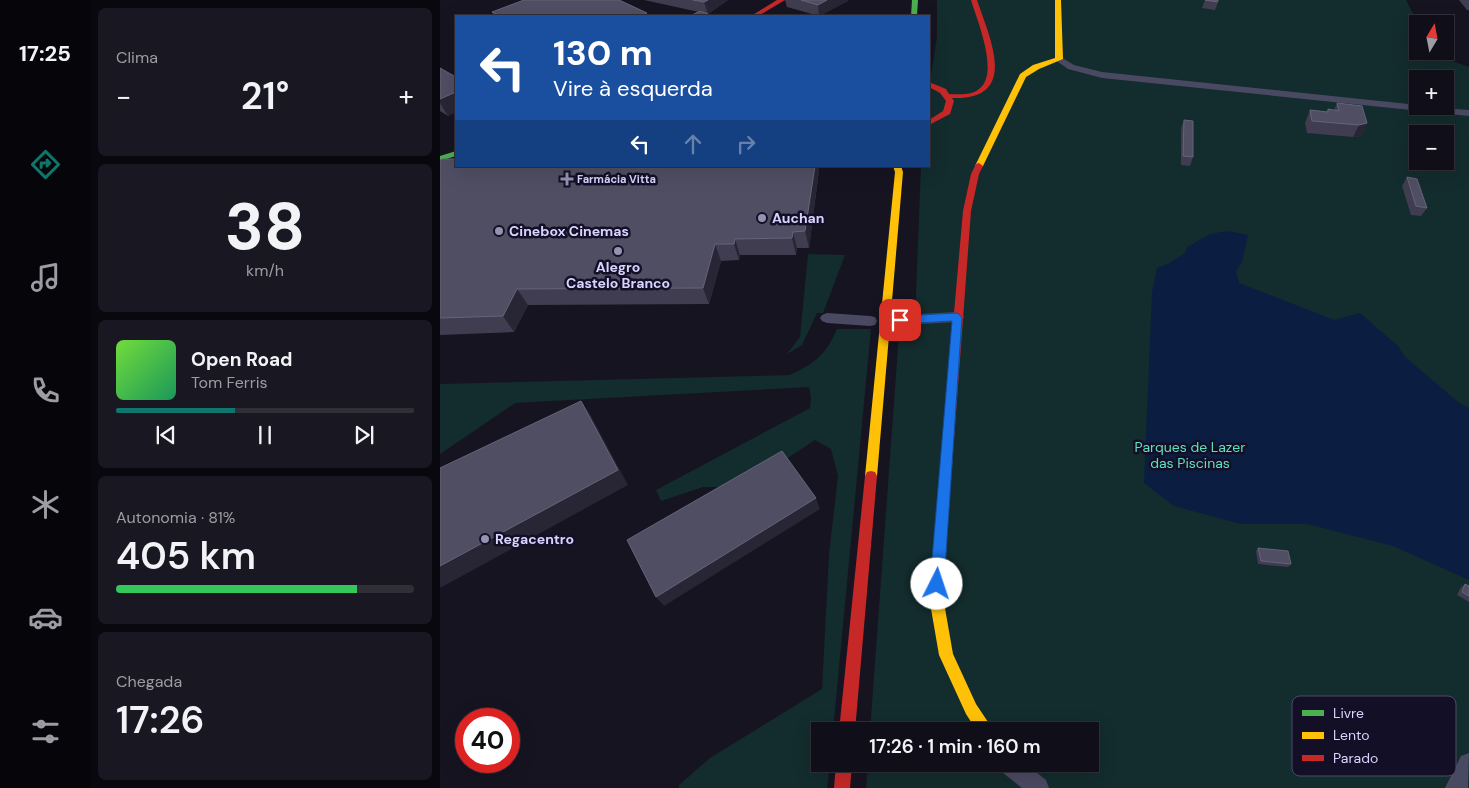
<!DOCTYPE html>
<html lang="pt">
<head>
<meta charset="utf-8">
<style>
	:root { --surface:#100f19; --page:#191822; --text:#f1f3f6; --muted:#9c9ca2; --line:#302f38; --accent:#0f766e }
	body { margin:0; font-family:"DM Sans",sans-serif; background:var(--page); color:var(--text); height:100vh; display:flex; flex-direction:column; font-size:19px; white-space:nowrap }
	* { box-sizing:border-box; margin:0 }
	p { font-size:16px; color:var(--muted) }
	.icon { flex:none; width:28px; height:28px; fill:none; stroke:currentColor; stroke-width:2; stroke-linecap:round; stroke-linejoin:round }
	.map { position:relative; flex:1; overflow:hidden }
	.sheet { display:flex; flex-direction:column; gap:8px; padding:8px; background:#09080e; width:350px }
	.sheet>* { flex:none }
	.banner { position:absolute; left:15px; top:15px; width:475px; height:152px; border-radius:0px; box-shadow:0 5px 20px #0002,0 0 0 1px var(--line); background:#1a4fa0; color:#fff; overflow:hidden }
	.needle { width:32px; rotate:10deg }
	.tools { position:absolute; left:969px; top:15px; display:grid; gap:10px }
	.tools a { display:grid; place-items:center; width:45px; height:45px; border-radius:0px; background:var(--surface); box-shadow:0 5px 20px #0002,0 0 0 1px var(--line); font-size:25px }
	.speed { position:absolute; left:15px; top:708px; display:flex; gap:10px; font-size:25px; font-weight:700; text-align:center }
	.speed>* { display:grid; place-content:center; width:65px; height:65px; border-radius:50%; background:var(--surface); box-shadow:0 5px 20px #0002,0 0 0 1px var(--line); line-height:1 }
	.speed .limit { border:8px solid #d22; background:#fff; color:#111 }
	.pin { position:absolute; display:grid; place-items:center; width:42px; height:42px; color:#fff; margin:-21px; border-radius:10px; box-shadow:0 2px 8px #0006 }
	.me { position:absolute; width:55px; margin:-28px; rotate:4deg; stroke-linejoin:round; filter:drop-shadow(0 0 4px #0008) }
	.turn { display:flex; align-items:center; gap:18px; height:105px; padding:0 15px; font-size:22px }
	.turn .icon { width:65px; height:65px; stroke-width:2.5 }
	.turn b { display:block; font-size:35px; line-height:42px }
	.lanes { display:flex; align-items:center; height:48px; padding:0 15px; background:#0003; justify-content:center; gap:25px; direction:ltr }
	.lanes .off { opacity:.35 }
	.big { font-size:38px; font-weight:600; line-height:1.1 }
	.sheet .widget { flex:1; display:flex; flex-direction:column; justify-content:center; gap:8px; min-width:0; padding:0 18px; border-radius:8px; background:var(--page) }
	.sheet .dial { align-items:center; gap:0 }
	.dial b { font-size:65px; line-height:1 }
	.song { display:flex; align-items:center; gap:15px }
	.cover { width:60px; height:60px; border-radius:8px; background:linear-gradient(135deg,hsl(100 70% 55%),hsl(150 70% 35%)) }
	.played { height:5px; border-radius:2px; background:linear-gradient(90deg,var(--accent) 40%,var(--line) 40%) }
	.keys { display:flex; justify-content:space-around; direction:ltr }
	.heat { display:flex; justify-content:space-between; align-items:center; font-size:28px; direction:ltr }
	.charge { height:8px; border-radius:4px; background:linear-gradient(90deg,#34c759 81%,var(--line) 0) }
	.trip { position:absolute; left:371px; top:722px; width:288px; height:50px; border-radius:0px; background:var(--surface); box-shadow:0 5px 20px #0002,0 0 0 1px var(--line); font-weight:600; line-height:50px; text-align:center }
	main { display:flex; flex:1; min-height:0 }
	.tab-bar { display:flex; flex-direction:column; width:90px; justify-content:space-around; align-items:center; background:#06060a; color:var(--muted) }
	.tab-bar .icon { width:35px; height:35px }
	.tab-bar .current { color:var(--accent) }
	.tab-bar b { font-size:22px; color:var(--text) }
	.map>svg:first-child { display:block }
	.green { fill:#132c2d; fill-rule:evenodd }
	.water { fill:#0b1e41 }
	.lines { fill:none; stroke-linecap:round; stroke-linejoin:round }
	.street { fill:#4a4962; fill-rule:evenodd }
	.fast { fill:#4caf50; fill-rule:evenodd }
	.slow { fill:#ffc107; fill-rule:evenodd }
	.jam { fill:#c62828; fill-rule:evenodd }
	.wall { fill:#403d50 }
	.shaded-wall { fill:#282635 }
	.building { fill:#504e63; stroke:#66637b }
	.route { fill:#1a73e8; stroke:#114b97 }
	.poi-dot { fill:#9591b1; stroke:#130f26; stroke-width:2 }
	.labels { text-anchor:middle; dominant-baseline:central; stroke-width:5; stroke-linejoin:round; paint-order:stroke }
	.far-poi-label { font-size:11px; font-weight:bold; fill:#d9d4ff; stroke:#130f26; text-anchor:start }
	.poi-label { font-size:14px; font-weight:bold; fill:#d9d4ff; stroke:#130f26; text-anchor:start }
	.park-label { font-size:14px; fill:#5fe0c0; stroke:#130f26 }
	.key { fill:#130f26; stroke:#4e4a67; stroke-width:1 }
	.key-label { font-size:14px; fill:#d9d4ff }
</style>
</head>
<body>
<main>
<nav class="tab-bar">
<b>17:25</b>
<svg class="icon current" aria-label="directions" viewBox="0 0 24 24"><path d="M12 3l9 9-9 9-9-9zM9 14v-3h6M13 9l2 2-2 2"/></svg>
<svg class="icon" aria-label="music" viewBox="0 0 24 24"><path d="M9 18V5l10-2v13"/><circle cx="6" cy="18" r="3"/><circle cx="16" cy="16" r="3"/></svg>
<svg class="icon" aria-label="phone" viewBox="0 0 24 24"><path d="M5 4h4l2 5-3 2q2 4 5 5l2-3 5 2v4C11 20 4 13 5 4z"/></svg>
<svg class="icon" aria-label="climate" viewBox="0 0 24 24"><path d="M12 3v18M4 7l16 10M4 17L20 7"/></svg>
<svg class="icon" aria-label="car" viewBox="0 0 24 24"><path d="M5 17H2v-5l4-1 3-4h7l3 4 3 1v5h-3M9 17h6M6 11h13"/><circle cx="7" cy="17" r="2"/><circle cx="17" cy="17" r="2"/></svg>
<svg class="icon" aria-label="filters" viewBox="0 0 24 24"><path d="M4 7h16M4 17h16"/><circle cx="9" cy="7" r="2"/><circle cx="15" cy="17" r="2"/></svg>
</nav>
<section class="sheet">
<div class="widget"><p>Clima</p>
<div class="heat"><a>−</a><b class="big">21°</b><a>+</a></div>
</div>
<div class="widget dial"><b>38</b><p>km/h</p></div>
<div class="widget">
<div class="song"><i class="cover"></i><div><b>Open Road</b><p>Tom Ferris</p></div></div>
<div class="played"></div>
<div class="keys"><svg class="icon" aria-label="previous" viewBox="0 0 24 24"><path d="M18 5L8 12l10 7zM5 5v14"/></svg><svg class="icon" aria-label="pause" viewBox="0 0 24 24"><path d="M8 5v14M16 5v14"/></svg><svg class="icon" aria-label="next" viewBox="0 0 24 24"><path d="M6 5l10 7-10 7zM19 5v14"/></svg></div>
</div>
<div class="widget"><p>Autonomia · 81%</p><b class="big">405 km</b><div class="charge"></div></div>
<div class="widget"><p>Chegada</p><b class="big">17:26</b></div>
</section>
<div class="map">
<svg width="1029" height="788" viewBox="0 0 1029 788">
	<rect width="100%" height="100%" fill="#161421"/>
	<g class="green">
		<path d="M497,0H966L978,24V51H993L990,53L1029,67V788H426L428,764H650V731H430L460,320L475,319L481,166H489V88L497,37ZM978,79H1005V106H978ZM978,134H1005V161H978Z"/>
		<path d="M368,254L405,255L383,313H377L362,345L347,354L360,337Z"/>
		<path d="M397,329H431L393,731H380V764H390L387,788H239V785L270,758L382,689L389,554L398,476L391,449L375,440L340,463L285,487H263L221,501L216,490L370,408L371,397L369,387L75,403L0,454V384L350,375C376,362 385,356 397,329Z"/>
	</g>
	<path class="water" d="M787,231L808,235L802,261L796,272L799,283L894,320L920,313L958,346L965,357L1018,402L1029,408V580L953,546L867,524H801L734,506L704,483L712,292L717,268L728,264L745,253L747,247L770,234Z"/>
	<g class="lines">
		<g class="street">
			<path d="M619,56L634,65L662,72L978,105V106L1029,110V116L662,78L628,69L614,59Z"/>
			<path d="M517,312L522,314L524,317L522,320L517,322L460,325L455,324L453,320L455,316L460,315Z"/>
			<path d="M387,313L430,316L435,317L437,321L435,325L430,326L387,323L382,321L380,318L382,315Z"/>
			<path d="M1029,753L1028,788H1005L1021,756Z"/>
			<path d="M559,764H586L606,780L609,788H582L562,772Z"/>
		</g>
		<g class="fast">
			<path d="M472,0H478L477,16H471Z"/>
			<path d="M16,151V156L0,161V156Z"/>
		</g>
		<g class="slow">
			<path d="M615,0H621L623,59L599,69L586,77L543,166L539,169L536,168L535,166L580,74L593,65L615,58Z"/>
			<path d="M453,166H461L463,172L437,476L435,480L431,481L427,480L425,476L455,172Z"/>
			<path d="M504,489L508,490L510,494L503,597L513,654L536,704L554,731H537L526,714L499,655L489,597L498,494L500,490Z"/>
		</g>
		<g class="jam">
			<path d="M337,0H345L318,16H311Z"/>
			<path d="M531,0H537C550,39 580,100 512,98L514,101L510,114L489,125V120L503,111L506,101L500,93L489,87V82L506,89L509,94C519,94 531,96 539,89C560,74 537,20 531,0Z"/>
			<path d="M539,163L543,166L539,174L531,211L510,494L508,498L504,499L500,498L498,494L523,211L531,174L536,164Z"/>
			<path d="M431,471L435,472L437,476L415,731H399L425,476L427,472Z"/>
			<path d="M396,764H412L410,788H394Z"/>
		</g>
	</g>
	<g class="wall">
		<path d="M204,0H288L268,14L263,13L268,14V16H250L259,12Z"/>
		<path d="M345,0H408V1L379,16L347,7Z"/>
		<path d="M765,0H779L775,10L762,8Z"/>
		<path d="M1019,0H1029V10H1027Z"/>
		<path d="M52,12L208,16H54Z"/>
		<path d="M0,68L16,77V112L8,116L0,111Z"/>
		<path d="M897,103L927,123L921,136L913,137L867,133L865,123L870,110L886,112L888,109L894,110Z"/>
		<path d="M744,120L753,157L750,166L741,165V128Z"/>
		<path d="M0,160L379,170L369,248H357L356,255H300L299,260L281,261L269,304L88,305L74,332L0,335Z"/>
		<path d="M967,177L987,208L981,216L971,215L962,186Z"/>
		<path d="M818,548L851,564L848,567L818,564L816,551Z"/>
		<path d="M1025,584L1029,586V602L1017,595L1021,587Z"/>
	</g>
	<g class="shaded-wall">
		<path d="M268,0H288L268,14L264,2Z"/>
		<path d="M387,0H408V1L379,16L378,5Z"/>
		<path d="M207,13L208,16H199Z"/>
		<path d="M16,92V112L8,116L0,103V99Z"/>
		<path d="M927,123L921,136L913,137L919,125Z"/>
		<path d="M375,166H379V170L369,248L365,231Z"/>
		<path d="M353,232L357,248L356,255L352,238Z"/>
		<path d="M295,239L300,255L299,260L294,244Z"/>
		<path d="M275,244L281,261L269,304L263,288Z"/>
		<path d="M77,289L88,305L74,332L63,316Z"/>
		<path d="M141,401L151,416L188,485L0,588V566Z"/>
		<path d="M376,498L380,509L224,606L216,597Z"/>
	</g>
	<g class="building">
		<path d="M84,0H179L207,13L199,16H60L52,12Z"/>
		<path d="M253,0H268L264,2Z"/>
		<path d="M361,0H387L378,5Z"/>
		<path d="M765,0H778L777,2Z"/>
		<path d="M260,11L268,14L264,16H250Z"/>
		<path d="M0,68L16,77V92L0,99Z"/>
		<path d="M897,103L922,106L927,123L919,125L872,121L870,110L888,112V109L899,111Z"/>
		<path d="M744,120L753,121V157L743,156Z"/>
		<path d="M3,159H16V166H375L365,231L353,232L352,238L295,239L294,244H275L263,288L77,289L63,316L0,318V160Z"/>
		<path d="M967,177L977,179L987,208L976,206Z"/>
		<path d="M141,401L178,470L0,566V468Z"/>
		<path d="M342,451L376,498L216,597L187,540Z"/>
		<path d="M818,548L848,551L851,564L821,561Z"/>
		<path d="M1025,584L1029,586V596L1022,592Z"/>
	</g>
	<path class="route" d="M517,313L522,317L504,584L502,588L497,590L492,588L490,584L512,321L460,324L455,320L460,316Z"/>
	<g class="poi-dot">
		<path d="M124.5 171.5h5v5h5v5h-5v5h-5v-5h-5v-5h5z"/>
		<circle cx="322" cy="218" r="5"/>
		<circle cx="59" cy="231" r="5"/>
		<circle cx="178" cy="251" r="5"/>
		<circle cx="45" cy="539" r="5"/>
	</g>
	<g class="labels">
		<g class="far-poi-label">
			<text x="137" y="179">Farmácia Vitta</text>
		</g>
		<g class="poi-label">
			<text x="332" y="218">Auchan</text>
			<text x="69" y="231">Cinebox Cinemas</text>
			<text x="178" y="267" text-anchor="middle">Alegro<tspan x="178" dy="16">Castelo Branco</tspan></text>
			<text x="55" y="539">Regacentro</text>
		</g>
		<g class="park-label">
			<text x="750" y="447">Parques de Lazer<tspan x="750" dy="16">das Piscinas</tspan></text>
		</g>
	</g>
	<rect x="852" y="696" width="164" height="80" rx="8" class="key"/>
	<rect x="862" y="710" width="22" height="6" fill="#4caf50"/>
	<rect x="862" y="732" width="22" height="7" fill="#ffc107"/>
	<rect x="862" y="755" width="22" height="6" fill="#c62828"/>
	<g class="key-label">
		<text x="893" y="718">Livre</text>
		<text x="893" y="740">Lento</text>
		<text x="893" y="763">Parado</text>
	</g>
</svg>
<div class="tools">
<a><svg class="needle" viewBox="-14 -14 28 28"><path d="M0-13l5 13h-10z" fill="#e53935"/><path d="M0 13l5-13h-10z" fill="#9c9ca2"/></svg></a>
<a>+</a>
<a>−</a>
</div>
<div class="speed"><div class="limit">40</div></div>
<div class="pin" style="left:460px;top:320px;background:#d93025"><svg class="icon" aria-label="arrive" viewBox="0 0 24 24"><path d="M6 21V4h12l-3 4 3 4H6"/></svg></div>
<svg class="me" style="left:497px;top:584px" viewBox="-20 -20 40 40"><circle r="19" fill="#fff"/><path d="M0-13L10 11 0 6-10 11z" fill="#1a73e8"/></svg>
<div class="trip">17:26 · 1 min · 160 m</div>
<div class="banner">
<div class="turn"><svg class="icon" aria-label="left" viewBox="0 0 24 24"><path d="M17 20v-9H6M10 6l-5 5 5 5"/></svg><div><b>130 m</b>Vire à esquerda</div></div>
<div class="lanes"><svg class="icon" aria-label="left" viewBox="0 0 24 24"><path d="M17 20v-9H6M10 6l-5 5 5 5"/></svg><svg class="icon off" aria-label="ahead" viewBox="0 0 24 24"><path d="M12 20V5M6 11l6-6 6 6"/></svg><svg class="icon off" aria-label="right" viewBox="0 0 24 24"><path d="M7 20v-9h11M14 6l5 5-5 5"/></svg></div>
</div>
</div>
</main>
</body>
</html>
